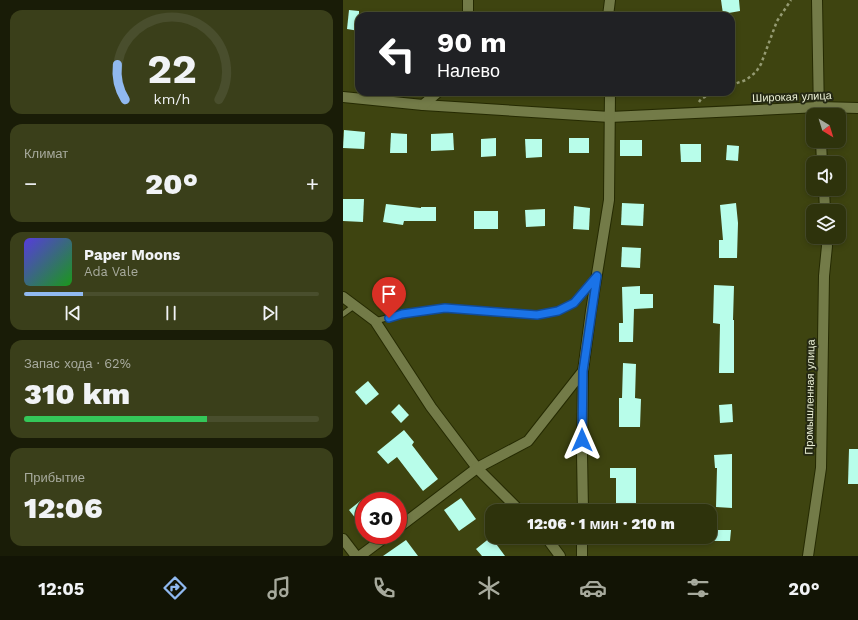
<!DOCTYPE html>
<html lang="ru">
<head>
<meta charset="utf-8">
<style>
	:root { --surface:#2e330c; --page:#3a3f1a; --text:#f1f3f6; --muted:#a7aa9d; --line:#494e2d; --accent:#90b9f0 }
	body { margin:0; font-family:"Work Sans",sans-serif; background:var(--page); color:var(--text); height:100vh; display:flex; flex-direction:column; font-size:15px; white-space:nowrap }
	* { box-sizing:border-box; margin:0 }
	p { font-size:13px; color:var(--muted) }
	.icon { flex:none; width:22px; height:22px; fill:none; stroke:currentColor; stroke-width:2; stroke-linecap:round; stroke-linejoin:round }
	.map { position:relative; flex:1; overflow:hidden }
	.side { display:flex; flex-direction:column; gap:10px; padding:10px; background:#191c07; width:343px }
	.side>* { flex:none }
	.banner { position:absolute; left:12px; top:12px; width:380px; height:84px; border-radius:12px; box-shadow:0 2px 6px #0003,0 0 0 1px var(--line); background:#202124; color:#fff; overflow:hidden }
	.needle { width:26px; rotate:142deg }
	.tools { position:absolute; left:463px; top:108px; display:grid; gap:8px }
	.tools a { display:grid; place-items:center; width:40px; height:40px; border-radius:8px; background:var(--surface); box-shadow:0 2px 6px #0003,0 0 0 1px var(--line); font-size:20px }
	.speed { position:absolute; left:12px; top:492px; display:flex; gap:8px; font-size:20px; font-weight:700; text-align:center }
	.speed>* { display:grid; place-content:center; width:52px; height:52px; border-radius:50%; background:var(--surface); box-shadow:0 2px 6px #0003,0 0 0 1px var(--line); line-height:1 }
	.speed .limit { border:6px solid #d22; background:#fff; color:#111 }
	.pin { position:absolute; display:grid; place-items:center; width:34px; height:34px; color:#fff; margin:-41px -17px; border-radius:50% 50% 50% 0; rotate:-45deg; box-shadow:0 0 4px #0007 }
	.pin .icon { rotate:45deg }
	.me { position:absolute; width:44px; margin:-22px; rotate:0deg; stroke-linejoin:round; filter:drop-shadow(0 0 3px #0008) }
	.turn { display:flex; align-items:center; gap:14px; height:84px; padding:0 16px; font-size:18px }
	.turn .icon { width:52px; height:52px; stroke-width:2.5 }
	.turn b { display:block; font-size:28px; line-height:34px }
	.big { font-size:30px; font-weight:800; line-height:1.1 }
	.side .card { flex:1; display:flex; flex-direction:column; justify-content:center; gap:6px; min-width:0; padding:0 14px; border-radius:12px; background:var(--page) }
	.side .dial { align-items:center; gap:0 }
	.dial svg { height:104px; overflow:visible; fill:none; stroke:var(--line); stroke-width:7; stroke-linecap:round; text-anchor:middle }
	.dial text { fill:var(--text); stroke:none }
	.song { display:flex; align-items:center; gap:12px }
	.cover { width:48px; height:48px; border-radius:6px; background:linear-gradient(135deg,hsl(250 70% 55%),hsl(120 70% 35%)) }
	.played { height:4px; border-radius:2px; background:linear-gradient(90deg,var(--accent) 20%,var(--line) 20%) }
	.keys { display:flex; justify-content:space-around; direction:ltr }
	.heat { display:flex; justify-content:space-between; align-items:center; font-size:22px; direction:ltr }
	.charge { height:6px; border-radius:3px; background:linear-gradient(90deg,#34c759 62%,var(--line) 0) }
	.trip { position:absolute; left:142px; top:504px; width:232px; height:40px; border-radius:12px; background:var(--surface); box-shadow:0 2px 6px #0003,0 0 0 1px var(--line); font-weight:800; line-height:40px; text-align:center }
	.tab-bar { display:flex; height:64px; justify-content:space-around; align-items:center; background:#121405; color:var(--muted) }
	.tab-bar .icon { width:28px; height:28px }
	.tab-bar .active { color:var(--accent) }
	.tab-bar b { font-size:18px; color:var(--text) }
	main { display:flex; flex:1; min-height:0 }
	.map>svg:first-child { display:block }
	.building { fill:#b8fdea }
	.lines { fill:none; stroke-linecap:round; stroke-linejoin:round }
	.lane-casing { stroke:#252a02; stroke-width:7 }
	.street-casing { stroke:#252a02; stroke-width:12 }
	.path { stroke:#959b73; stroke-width:2.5; stroke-dasharray:3 3; stroke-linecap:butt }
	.lane { stroke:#737b48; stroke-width:5 }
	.street { stroke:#737b48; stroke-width:10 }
	.route-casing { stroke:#114b97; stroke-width:10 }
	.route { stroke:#1a73e8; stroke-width:7 }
	.labels { text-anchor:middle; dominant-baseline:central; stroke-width:4; stroke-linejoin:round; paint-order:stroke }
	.street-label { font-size:11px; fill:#ebf0d5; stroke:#252913 }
</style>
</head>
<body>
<main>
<section class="side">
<div class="card dial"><svg viewBox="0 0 100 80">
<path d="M14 69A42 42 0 1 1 86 69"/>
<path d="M14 69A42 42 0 0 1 8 42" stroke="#90b9f0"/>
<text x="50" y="56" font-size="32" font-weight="700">22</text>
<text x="50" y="72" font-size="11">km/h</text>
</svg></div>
<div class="card"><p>Климат</p>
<div class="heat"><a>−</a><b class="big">20°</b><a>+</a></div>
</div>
<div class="card">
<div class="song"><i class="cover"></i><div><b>Paper Moons</b><p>Ada Vale</p></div></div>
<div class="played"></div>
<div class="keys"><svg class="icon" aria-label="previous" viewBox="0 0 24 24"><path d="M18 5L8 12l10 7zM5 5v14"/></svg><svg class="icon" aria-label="pause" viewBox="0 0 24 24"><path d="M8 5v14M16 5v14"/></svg><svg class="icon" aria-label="next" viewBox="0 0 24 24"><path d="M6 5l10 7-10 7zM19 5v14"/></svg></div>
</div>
<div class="card"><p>Запас хода · 62%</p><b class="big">310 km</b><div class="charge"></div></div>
<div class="card"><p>Прибытие</p><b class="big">12:06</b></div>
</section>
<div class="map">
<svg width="515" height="556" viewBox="0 0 515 556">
	<rect width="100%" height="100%" fill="#3e4410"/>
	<g class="building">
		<path d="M378,0H396L397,11L380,14Z"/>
		<path d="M6,10L16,11V31L4,29Z"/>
		<path d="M1,130L22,132L21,149L0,148Z"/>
		<path d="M48,133L64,134V153H47Z"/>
		<path d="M110,133L111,150L88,151V134Z"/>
		<path d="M153,138V156L138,157V139Z"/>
		<rect x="226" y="138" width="20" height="15"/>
		<path d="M182,139H199V157L183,158Z"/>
		<rect x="277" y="140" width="22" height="16"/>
		<path d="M337,144H358V162H338Z"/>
		<path d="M384,145L396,146L395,161L383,160Z"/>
		<path d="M0,199H21L20,222L0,221Z"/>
		<path d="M279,203L301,204L300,226L278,225Z"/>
		<path d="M393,203L395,223L394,258H376V240H380L377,205Z"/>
		<path d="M43,204L78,208V207H93V221H61L60,225L40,222Z"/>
		<path d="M231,206L247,208L246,230L230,229Z"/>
		<path d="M202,209V226L183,227L182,210Z"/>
		<rect x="131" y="211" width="24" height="18"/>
		<path d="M279,247L298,248L297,268L278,267Z"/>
		<path d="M371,285L391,286L390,320H391V373H376L377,324L370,323Z"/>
		<path d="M297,286V294H310V308L291,309L290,342H276V323H280L279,287Z"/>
		<path d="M280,363L293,364L292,398L298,399L297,427H276V398H279Z"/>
		<path d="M25,381L36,394L23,405L12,392Z"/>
		<path d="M56,404L66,415L58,423L48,412Z"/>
		<path d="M389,404L390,422L377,423L376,405Z"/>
		<path d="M61,430L71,442L69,445L95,479L80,491L54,457L45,464L34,452Z"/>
		<path d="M506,449H515V484H505Z"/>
		<path d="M389,454V508L373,507L374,468H372L371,455Z"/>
		<path d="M267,468H293V503H273V478H267Z"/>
		<path d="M21,498V529L6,510Z"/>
		<path d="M118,498L133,519L116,531L101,510Z"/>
		<path d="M371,530H388L387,541H370Z"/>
		<path d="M148,537L162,556H139L133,549Z"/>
		<path d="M63,540L75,556H40Z"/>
	</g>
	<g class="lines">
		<g class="lane-casing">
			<g id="lane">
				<path d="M0,314L11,306"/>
				<path d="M32,321L59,314L102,308L194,315L215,311L231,303L252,279"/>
			</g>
		</g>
		<g class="street-casing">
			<g id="street">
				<path d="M125,0V16"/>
				<path d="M474,0L476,115"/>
				<path d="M265,16L267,0"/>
				<path d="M0,97L80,105L267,117L476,107L515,108"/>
				<path d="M80,105L95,92"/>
				<path d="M478,141L479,163"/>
				<path d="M481,189L482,211"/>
				<path d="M0,297L32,321L88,407L134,468L177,511"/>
				<path d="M240,511L239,454L240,371L248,311L266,200L267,92"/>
				<path d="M55,528L134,468L185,441L240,371"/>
				<path d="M203,537L217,556"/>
				<path d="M0,539L13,556"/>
				<path d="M17,556L45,535"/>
				<path d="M239,556V537"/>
				<path d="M465,556L478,468L481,276L484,246L483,237"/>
			</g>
		</g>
		<g class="path">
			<path d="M388,85L403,80L413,72L418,64L434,21L448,0"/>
			<path d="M356,102L358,99L371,92"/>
		</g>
		<use href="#lane" class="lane"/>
		<use href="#street" class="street"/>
	</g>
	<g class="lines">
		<g class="route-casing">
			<path id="route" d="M46,318L59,314L102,308L194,315L215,311L231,303L254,276L240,371L239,440"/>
		</g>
		<use href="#route" class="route"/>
	</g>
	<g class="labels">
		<g class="street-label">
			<text transform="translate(449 97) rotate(-2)">Широкая улица</text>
			<text transform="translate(467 397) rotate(-89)">Промышленная улица</text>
		</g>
	</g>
</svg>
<div class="tools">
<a><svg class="needle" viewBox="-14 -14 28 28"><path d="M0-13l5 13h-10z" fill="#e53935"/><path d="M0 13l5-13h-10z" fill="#a7aa9d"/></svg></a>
<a><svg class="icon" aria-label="sound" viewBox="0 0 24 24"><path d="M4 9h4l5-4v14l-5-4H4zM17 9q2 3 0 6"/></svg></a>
<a><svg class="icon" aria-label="layers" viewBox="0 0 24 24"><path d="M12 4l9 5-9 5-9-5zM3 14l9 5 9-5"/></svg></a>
</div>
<div class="speed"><div class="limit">30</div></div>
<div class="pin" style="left:46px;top:318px;background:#d93025"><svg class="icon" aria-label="arrive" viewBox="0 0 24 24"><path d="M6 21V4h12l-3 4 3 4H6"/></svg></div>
<svg class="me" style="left:239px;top:440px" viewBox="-20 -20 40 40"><path d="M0-17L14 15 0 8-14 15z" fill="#1a73e8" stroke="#fff" stroke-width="4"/></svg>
<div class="trip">12:06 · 1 мин · 210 m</div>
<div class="banner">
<div class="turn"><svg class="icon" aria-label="left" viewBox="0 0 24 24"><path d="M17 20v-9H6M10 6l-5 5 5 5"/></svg><div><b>90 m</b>Налево</div></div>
</div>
</div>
</main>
<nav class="tab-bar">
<b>12:05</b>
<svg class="icon active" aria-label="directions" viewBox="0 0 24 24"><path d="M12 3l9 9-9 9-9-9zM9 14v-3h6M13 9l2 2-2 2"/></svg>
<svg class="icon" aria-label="music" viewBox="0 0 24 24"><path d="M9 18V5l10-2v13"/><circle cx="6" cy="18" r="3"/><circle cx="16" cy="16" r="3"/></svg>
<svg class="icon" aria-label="phone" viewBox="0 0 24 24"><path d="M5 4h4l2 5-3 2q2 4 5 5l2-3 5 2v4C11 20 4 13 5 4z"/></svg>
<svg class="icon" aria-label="climate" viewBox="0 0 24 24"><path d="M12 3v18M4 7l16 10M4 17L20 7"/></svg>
<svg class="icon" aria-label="car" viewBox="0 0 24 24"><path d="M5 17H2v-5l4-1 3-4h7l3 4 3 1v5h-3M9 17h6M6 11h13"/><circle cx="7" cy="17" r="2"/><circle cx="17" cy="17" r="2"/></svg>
<svg class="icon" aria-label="filters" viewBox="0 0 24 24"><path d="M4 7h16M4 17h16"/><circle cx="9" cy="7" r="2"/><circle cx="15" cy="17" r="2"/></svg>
<b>20°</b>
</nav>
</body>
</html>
